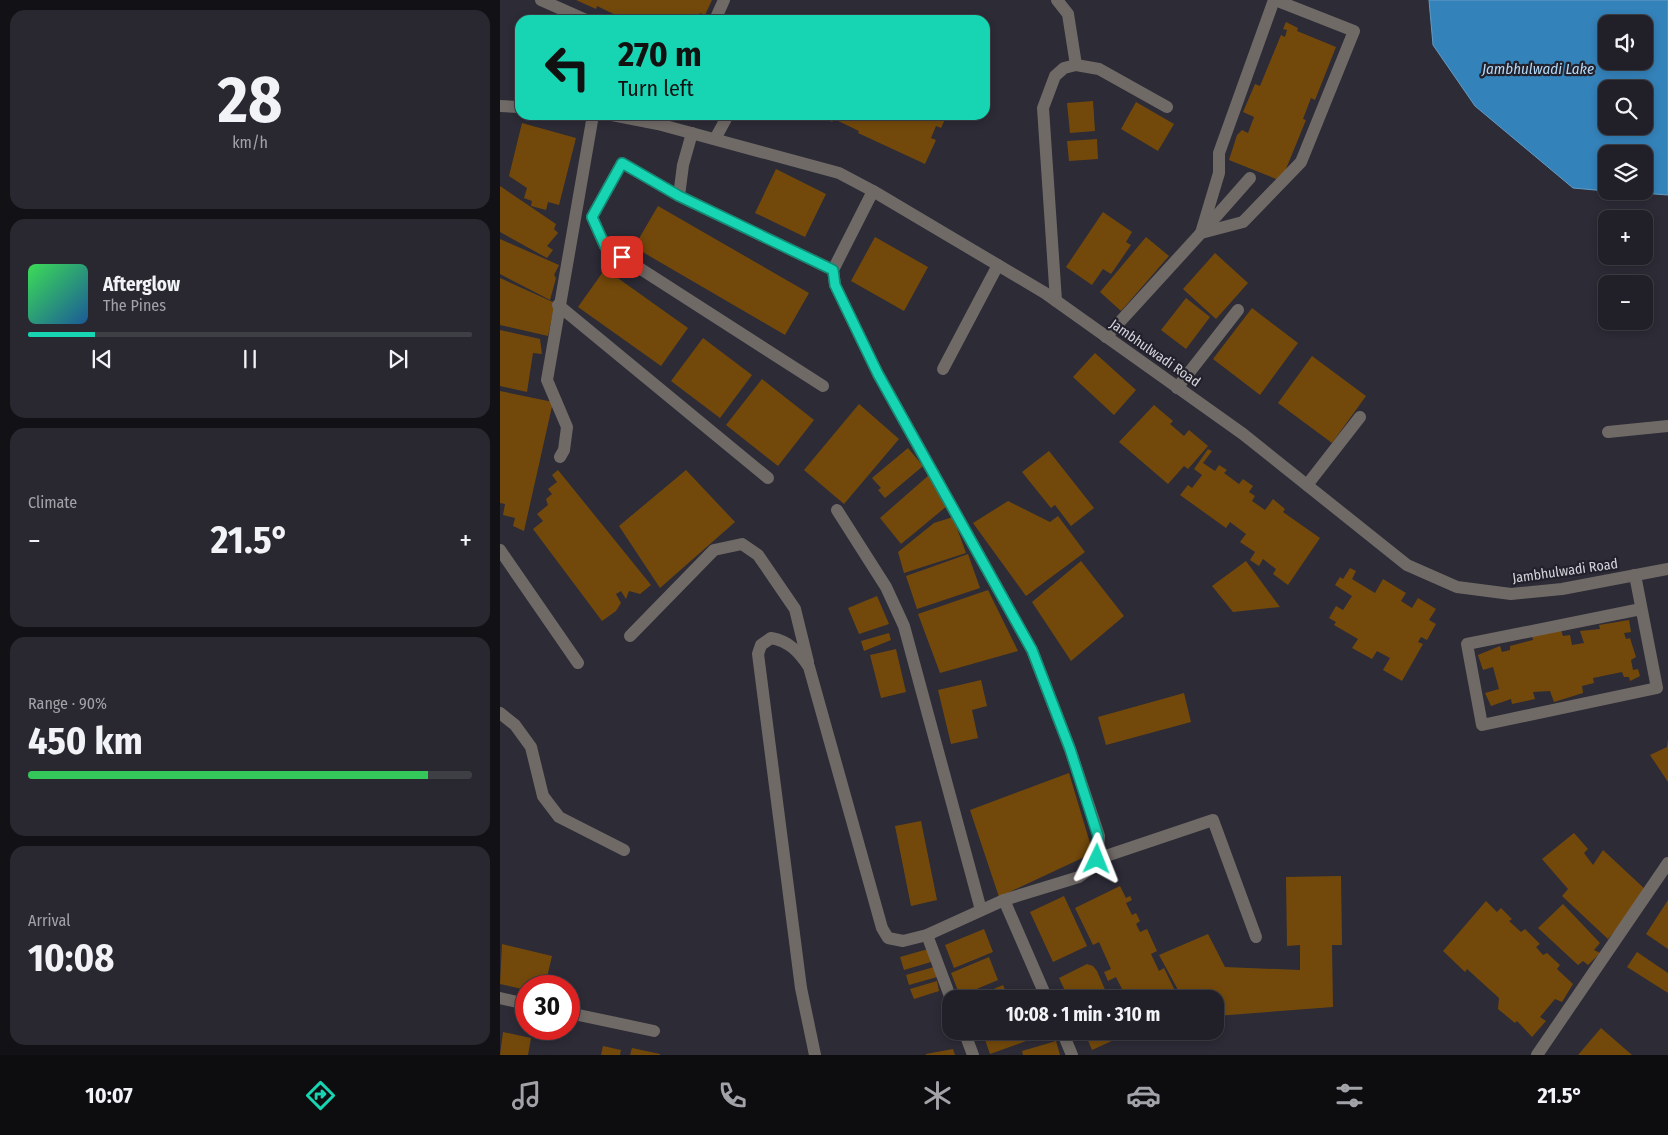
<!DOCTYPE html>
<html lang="en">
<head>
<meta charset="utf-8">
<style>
	:root { --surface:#212028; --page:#292830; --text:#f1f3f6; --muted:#a2a3a8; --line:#3e3e45; --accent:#17d5b2 }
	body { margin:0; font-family:"Fira Sans Condensed",sans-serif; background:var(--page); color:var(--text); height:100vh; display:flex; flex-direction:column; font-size:19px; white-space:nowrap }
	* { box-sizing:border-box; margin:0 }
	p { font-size:16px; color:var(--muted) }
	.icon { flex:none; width:28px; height:28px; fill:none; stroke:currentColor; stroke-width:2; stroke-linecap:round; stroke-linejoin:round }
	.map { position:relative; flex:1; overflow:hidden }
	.panel { display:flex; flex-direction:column; gap:10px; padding:10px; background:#121216; width:500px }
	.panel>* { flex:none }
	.guide { position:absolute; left:15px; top:15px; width:475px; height:105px; border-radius:15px; box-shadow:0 2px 8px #0003,0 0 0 1px var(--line); background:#17d5b2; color:#111; overflow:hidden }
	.controls { position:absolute; left:1098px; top:15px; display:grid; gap:10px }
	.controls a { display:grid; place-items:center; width:55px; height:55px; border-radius:10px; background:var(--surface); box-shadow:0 2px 8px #0003,0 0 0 1px var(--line); font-size:25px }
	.speed { position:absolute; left:15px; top:975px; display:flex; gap:10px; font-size:25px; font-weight:700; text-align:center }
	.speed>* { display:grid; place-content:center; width:65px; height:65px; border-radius:50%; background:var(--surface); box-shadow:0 2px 8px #0003,0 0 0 1px var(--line); line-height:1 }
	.speed .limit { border:8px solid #d22; background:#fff; color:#111 }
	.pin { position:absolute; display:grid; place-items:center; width:42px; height:42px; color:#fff; margin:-21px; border-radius:10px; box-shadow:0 2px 8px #0006 }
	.me { position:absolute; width:55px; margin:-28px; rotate:2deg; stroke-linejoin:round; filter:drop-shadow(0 0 4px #0008) }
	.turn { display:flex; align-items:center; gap:18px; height:105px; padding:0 20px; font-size:22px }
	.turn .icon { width:65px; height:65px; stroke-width:2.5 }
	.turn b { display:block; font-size:35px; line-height:42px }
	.big { font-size:38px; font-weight:700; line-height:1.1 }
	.panel .tile { flex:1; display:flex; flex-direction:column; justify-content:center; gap:8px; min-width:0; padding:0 18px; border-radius:15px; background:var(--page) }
	.panel .dial { align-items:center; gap:0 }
	.dial b { font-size:65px; line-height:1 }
	.song { display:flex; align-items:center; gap:15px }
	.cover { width:60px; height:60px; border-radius:8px; background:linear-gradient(135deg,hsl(130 70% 55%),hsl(210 70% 35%)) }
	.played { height:5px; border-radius:2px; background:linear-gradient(90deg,var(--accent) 15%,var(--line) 15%) }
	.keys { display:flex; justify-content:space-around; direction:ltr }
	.heat { display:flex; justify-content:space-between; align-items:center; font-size:28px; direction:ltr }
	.charge { height:8px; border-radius:4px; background:linear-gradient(90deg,#34c759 90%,var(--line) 0) }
	.trip { position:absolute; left:442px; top:990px; width:282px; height:50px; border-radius:15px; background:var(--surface); box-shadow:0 2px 8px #0003,0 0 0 1px var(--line); font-weight:700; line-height:50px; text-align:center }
	.dock { display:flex; height:80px; justify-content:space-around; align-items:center; background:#0d0d10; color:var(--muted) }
	.dock .icon { width:35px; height:35px }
	.dock .on { color:var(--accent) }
	.dock b { font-size:22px; color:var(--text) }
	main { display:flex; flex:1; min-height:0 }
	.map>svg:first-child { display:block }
	.water { fill:#3482ba; stroke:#649bc4; fill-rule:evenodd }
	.building { fill:#73490b }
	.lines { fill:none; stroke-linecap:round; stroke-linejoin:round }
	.minor { stroke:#706a67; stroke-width:12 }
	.route-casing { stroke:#0f8a74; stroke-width:12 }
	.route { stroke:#17d5b2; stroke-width:9 }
	.labels { text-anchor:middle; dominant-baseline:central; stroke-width:4.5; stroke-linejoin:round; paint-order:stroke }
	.street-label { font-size:14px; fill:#d4d4db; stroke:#22212c }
	.water-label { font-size:15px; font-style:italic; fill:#b5daf8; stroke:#22212c }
</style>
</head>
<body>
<main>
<section class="panel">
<div class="tile dial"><b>28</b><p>km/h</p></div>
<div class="tile">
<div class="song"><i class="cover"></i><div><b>Afterglow</b><p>The Pines</p></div></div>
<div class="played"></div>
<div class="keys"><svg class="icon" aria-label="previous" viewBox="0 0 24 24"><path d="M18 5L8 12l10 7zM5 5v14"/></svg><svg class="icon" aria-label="pause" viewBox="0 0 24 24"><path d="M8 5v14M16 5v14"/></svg><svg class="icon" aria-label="next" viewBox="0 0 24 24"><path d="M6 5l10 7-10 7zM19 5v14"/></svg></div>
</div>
<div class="tile"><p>Climate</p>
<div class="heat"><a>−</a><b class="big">21.5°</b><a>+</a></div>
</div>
<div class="tile"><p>Range · 90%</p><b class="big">450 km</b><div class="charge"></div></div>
<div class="tile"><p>Arrival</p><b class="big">10:08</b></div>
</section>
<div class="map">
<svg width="1168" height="1055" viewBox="0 0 1168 1055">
	<rect width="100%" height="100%" fill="#2c2b36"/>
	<path class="water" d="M929,0H1168V195L1114,191H1144V154H1106V191L1073,188L975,106L933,45ZM1106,24H1144V61H1106ZM1106,89H1144V126H1106Z"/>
	<g class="building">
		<path d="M76,0H212L205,15L200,13L197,20H122V18L97,6L96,9Z"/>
		<path d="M786,22L798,28L797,31L836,47L815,100L811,98L803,119L806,120L781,181L729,160L737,135L742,130L748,133L754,117L743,112L755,84L760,86L781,35L785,37L787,30L783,29Z"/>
		<path d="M593,101L595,131L570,133L567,103Z"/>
		<path d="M636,102L674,124L658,151L621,129Z"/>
		<path d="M318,115H447L441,128L436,126L431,138L436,140L425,164L358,133L359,131L334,119L332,122Z"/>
		<path d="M22,123L76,138L59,205L48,202L46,210L31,206L32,201L24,198L27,188L9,176Z"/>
		<path d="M597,139L598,159L569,161L567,141Z"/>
		<path d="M276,169L326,194L305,237L255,213Z"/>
		<path d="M0,186L56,224L54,229L58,233L47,246L53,250L47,258L0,232Z"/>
		<path d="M158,206L309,293L285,335L134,247Z"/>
		<path d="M603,212L632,232L626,242L631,245L611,274L603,269L592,285L566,267Z"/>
		<path d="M375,237L428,267L404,311L351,281Z"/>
		<path d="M646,237L669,256L621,311L600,292Z"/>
		<path d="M0,239L59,265L54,275L56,278L50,300L0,274Z"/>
		<path d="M715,253L748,283L716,319L683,289Z"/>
		<path d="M105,269L188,328L161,366L78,307Z"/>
		<path d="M0,278L55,303L48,336L0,325Z"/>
		<path d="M686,298L710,317L686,349L661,330Z"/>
		<path d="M752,308L798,343L760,395L713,359Z"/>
		<path d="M0,330L40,339L42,354L33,353L27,392L0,386Z"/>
		<path d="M203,338L252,375L220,418L171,381Z"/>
		<path d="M595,353L636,390L614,415L573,377Z"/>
		<path d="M812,356L866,396L832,443L778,403Z"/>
		<path d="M262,379L314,420L278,466L226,425Z"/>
		<path d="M0,391L53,402L24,531L13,526L15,518L3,515L5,504L0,503Z"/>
		<path d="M359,404L399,439L344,504L304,470Z"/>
		<path d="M654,405L673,421L670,424L684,436L689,430L708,446L688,469L684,466L668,484L619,442Z"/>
		<path d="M408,448L423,466L385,498L378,490L381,488L372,478Z"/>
		<path d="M708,449L712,451L703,463L715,471L719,465L727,470L724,473L739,484L743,479L753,486L749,492L755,496L752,501L765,510L773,499L785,509L783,512L820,538L788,585L773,574L776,569L763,559L759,566L750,560L755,552L740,542L746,534L730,522L726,528L680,495L688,485L692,488L702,475L694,469Z"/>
		<path d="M549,451L594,508L571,526L555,505L551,508L522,472Z"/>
		<path d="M58,470L151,585L140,594L129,591L126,599L121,591L116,594L121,603L116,611L102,621L33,529L43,521L37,514L48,505L46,499L52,494L48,489L57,482L52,475Z"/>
		<path d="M186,470L235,522L160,588L119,526Z"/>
		<path d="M429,475L447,506L401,544L380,518Z"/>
		<path d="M508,501L550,522L558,516L585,552L526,596L473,523Z"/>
		<path d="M453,517L466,553L404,573L398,552L434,523Z"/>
		<path d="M468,554L480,588L417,609L406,576Z"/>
		<path d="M581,561L624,616L571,661L532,602Z"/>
		<path d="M746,561L780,607L733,612L712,586Z"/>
		<path d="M850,568L856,571L852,579L875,593L883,579L906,593L901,601L912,608L918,598L936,609L929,620L936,624L927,640L921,637L918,642L923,644L902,681L883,670L890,658L877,651L872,659L852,648L858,639L834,625L836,622L829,618L836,606L843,610L852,596L835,585L840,577L843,579Z"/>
		<path d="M488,590L518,651L440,673L418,614Z"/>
		<path d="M377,596L389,624L359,634L348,608Z"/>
		<path d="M1129,620L1131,632L1124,633L1126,639L1130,638L1136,657L1131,660L1133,670L1138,669L1140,676L1130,681L1129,677H1124L1122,672L1093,678L1094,683L1082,686L1083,693L1054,702L1050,691L1033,692L1035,699L1012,704L1011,699L991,706L985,693L999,689L993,667L983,670L978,655L1000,646L1002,652L1010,650V646L1033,640L1032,636L1061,630L1063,636L1070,635L1072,645L1084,643L1080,631L1100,629L1099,625Z"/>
		<path d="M389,633L391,640L364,651L361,641Z"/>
		<path d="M396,649L406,692L381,698L370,655Z"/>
		<path d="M481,680L487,706L472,710L478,738L451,744L438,690Z"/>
		<path d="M684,693L691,722L606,745L598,717Z"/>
		<path d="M1168,739V782L1150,755L1167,747Z"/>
		<path d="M569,773L593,853L499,897L470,810Z"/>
		<path d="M421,821L437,900L411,906L395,826Z"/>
		<path d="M1074,833L1088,849L1084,853L1093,865L1103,850L1147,891L1108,939L1062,896L1068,889L1042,859Z"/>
		<path d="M841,876L842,945H832L833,1007L716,1016V999H683L659,955L708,934L725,967L800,970V945L787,946L786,877Z"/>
		<path d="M620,886L626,898L630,896L632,900L626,903L632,915L636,913L640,921L636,924L640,932L647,929L657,951L651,954L659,971L664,968L679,999H627L616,977L608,981L604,972L611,969L599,942L593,945L575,908Z"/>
		<path d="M564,896L587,946L553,962L530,912Z"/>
		<path d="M1168,900V949L1146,934Z"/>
		<path d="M986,901L997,912L1001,908L1012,919L1009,921L1021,932L1025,929L1040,944L1036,947L1043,955L1047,953L1060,965L1057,969L1073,984L1062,1002L1055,999L1040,1017L1046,1021L1032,1037L1017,1021L1015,1023L998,1009L999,998L967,969L965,972L943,951Z"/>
		<path d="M1063,904L1100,943L1094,950L1100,953L1088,965L1083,961L1078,965L1038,928Z"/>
		<path d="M484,929L493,952L454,968L445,945Z"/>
		<path d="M2,944L52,956L45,986H26V990L0,984Z"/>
		<path d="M428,949L431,962L404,970L400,957Z"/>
		<path d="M1137,952L1168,973V993L1127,967Z"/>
		<path d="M489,957L498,980L460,996L451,973Z"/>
		<path d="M587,964L593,966L597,971L609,999H569L559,978Z"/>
		<path d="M434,967L437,977L409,985L406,975Z"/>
		<path d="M437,981L439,991L414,999L410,989Z"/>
		<path d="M503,985L509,999H470Z"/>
		<path d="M1101,1028L1132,1055H1078Z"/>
		<path d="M482,1031H525L529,1040L490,1054Z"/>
		<path d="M584,1031H621L622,1034L613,1038L614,1040L592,1050Z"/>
		<path d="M631,1031H652L635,1040Z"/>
		<path d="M3,1032L31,1038L28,1055H0Z"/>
		<path d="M556,1041L560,1055H523L522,1051Z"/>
		<path d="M103,1046L121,1050L120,1055H101Z"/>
		<path d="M132,1048L160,1054V1055H130Z"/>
		<path d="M453,1049L455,1055H426V1054Z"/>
	</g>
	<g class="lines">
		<g class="minor">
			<path d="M41,0L86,20"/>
			<path d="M557,0L568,14L576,65"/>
			<path d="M215,20L224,0"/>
			<path d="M0,106L20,107"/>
			<path d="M112,115L158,124L339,173L373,191L545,293L743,434L907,565L957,587L1011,594L1062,589L1168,569"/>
			<path d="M192,133L183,165L179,196L333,270"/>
			<path d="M215,139L228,115"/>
			<path d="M179,196L122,163L92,217L105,246L323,386"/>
			<path d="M705,229L750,178"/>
			<path d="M701,233L719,173V153L774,0"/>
			<path d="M556,301L543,108L555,76L564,68L576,65L599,69L667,107"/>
			<path d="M58,305L268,478"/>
			<path d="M606,337L701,233L743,222L801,162L854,31L775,0"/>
			<path d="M443,369L498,265"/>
			<path d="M677,388L738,310"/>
			<path d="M1108,432L1168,426"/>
			<path d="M60,457L64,450L67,427L47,380L93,115"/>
			<path d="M807,485L860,417"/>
			<path d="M337,510L386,587L404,626L481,910"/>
			<path d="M0,550L78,663"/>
			<path d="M1135,575L1157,688L982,725L967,644L1141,609"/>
			<path d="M130,636L214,550L242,544L258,555L295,609L308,662"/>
			<path d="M0,713L15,725L31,747L43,796L59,817L124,850"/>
			<path d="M597,859L713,820L756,937"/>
			<path d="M504,900L547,999"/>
			<path d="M427,935L451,999"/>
			<path d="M0,998L26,1004"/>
			<path d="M69,1013L154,1031"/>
			<path d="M464,1031L473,1055"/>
			<path d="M562,1031L572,1055"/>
			<path d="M315,1055L301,988L258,654L261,645L271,638C289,641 299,652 309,667L382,928L388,938L403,941L427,935L504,900L579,877L590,869L597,859L599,836L570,749L532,650L378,374L335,285L333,270L373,191"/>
			<path d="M1037,1055L1168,863"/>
		</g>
	</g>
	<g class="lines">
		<g class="route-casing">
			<path id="route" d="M122,257L105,246L92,217L122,163L179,196L333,270L335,285L378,374L532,650L570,749L598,836L597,859"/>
		</g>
		<use href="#route" class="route"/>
	</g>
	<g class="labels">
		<g class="street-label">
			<text transform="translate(655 353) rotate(35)">Jambhulwadi Road</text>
			<text transform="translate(1065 571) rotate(-8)">Jambhulwadi Road</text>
		</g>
		<g class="water-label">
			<text x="1038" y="69">Jambhulwadi Lake</text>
		</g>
	</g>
</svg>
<div class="controls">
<a><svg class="icon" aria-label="sound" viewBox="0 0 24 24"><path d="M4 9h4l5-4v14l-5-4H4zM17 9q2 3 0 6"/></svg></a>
<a><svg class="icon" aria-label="search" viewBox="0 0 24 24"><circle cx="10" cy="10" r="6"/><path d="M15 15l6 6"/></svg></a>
<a><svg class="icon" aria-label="layers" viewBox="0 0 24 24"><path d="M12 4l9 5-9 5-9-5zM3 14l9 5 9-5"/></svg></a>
<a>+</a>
<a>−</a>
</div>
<div class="speed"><div class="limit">30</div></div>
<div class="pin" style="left:122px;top:257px;background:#d93025"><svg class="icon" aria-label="arrive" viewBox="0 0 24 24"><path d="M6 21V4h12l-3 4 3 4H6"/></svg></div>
<svg class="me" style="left:597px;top:859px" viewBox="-20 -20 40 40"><path d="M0-17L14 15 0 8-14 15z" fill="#17d5b2" stroke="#fff" stroke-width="4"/></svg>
<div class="trip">10:08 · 1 min · 310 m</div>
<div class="guide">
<div class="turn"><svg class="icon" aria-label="left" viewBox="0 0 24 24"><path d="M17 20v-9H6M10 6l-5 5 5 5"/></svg><div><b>270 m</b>Turn left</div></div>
</div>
</div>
</main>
<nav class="dock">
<b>10:07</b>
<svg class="icon on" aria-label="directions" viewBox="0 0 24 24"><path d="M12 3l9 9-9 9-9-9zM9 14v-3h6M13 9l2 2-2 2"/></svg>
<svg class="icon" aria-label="music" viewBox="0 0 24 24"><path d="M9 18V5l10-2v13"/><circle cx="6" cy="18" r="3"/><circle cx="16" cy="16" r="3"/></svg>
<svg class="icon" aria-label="phone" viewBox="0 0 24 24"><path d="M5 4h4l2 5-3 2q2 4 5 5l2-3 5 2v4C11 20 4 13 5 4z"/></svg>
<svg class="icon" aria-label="climate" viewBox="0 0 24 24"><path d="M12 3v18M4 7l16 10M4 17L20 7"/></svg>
<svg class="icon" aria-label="car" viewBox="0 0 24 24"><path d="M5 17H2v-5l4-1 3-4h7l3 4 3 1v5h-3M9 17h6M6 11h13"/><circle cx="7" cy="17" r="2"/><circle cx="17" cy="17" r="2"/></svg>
<svg class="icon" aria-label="filters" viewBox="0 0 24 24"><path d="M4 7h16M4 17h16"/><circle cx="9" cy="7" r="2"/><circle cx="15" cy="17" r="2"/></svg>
<b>21.5°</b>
</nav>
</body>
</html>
